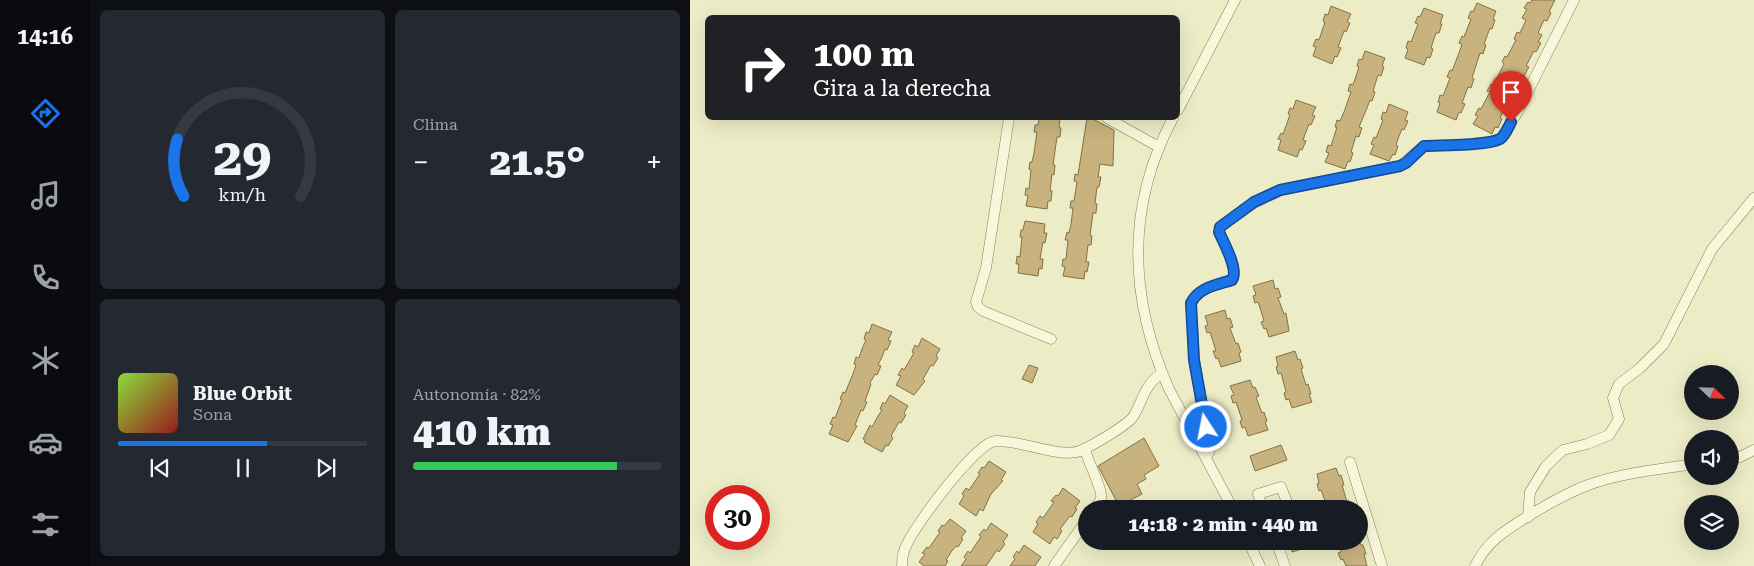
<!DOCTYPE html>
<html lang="es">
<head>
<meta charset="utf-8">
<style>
	:root { --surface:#171b24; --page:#242831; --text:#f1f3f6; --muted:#9ea1a6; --line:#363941; --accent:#1a73e8 }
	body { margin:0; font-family:"Roboto Serif",serif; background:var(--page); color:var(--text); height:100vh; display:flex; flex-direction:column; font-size:19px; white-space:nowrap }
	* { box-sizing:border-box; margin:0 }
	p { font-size:16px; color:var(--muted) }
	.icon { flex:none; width:28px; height:28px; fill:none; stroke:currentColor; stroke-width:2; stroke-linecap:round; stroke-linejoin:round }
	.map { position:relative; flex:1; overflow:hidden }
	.drawer { display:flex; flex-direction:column; gap:10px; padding:10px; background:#0d0f14; width:600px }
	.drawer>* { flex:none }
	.hud { position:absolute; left:15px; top:15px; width:475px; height:105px; border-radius:8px; box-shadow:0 5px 20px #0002; background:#202124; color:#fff; overflow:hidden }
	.needle { width:32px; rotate:113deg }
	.tools { position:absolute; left:994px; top:365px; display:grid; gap:10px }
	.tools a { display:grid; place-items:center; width:55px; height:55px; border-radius:50%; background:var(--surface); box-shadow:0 5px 20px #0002; font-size:25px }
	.speed { position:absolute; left:15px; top:485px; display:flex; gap:10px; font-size:25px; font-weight:700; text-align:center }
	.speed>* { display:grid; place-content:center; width:65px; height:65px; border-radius:50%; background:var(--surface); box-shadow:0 5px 20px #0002; line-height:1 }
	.speed .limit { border:8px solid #d22; background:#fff; color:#111 }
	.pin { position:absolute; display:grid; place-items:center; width:42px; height:42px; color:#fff; margin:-51px -21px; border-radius:50% 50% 50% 0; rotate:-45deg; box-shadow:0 0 5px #0007 }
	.pin .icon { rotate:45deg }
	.me { position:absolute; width:55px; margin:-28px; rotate:349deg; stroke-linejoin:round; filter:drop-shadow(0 0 4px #0008) }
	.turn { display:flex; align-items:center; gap:18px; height:105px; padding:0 25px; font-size:22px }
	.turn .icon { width:65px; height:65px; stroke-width:2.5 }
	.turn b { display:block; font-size:35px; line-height:42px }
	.big { font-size:38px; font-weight:800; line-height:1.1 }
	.drawer .card { flex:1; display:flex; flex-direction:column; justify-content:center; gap:8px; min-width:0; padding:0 18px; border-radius:8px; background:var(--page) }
	.drawer .dial { align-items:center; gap:0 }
	.dial svg { height:130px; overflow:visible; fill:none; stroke:var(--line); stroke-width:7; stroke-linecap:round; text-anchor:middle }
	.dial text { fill:var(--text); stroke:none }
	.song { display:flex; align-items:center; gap:15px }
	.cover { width:60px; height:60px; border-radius:8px; background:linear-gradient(135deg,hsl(90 70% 55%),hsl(0 70% 35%)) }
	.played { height:5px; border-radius:2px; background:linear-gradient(90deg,var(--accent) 60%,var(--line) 60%) }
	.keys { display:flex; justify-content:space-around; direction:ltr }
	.heat { display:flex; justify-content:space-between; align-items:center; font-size:28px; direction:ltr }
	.charge { height:8px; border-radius:4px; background:linear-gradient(90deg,#34c759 82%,var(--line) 0) }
	.drawer .tiles { flex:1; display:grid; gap:10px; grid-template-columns:repeat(2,1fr) }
	.trip { position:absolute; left:388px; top:500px; width:290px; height:50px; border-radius:25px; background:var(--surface); box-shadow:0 5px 20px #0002; font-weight:800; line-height:50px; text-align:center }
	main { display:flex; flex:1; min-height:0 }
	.dock { display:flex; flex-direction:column; width:90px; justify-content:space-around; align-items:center; background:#090b0e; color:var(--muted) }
	.dock .icon { width:35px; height:35px }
	.dock .active { color:var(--accent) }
	.dock b { font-size:22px; color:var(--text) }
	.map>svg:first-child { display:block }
	.building { fill:#c8b37e; stroke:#857144 }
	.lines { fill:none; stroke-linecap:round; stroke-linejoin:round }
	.street-casing { stroke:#877f5d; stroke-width:11 }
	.street { stroke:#f7f7d9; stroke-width:10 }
	.route-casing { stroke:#114b97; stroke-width:12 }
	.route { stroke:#1a73e8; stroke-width:9 }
</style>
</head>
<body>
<main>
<nav class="dock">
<b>14:16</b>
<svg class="icon active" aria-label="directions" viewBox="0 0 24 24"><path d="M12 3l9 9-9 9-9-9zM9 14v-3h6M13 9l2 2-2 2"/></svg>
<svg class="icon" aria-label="music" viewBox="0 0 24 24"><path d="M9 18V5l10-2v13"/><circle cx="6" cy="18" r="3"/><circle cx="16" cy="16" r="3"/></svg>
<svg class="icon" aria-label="phone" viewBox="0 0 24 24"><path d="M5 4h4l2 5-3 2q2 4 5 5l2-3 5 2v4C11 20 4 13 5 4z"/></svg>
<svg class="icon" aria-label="climate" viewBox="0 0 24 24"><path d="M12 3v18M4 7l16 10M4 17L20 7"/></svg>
<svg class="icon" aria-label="car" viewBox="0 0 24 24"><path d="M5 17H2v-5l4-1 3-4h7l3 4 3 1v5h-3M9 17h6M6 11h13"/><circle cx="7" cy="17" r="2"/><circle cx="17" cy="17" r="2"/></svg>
<svg class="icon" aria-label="filters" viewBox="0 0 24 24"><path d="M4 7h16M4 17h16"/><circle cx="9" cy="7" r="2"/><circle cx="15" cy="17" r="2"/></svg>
</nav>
<section class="drawer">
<div class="tiles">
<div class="card dial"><svg viewBox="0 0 100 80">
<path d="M14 69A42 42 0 1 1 86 69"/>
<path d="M14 69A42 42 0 0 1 10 34" stroke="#1a73e8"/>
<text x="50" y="56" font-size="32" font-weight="700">29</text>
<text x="50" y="72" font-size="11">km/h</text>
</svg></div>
<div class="card"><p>Clima</p>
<div class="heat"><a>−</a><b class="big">21.5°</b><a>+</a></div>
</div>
<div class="card">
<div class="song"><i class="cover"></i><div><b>Blue Orbit</b><p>Sona</p></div></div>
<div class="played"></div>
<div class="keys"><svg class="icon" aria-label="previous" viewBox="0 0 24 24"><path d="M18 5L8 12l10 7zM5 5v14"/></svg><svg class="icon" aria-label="pause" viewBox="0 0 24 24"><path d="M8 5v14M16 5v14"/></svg><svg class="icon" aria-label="next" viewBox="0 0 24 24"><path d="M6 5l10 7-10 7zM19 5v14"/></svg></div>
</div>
<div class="card"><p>Autonomía · 82%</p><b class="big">410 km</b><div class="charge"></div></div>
</div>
</section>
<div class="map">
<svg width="1064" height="566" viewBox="0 0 1064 566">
	<rect width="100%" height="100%" fill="#ececc6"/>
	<g class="building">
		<path d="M842,0H865L859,12L861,13L857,21L854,20L848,33L852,35L848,42L851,43L846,52L844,51L836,66L839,67L834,76L832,75L822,94L824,96L820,104L817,103L810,118L812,119L808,128L805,127L802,134L783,124L788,116L785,115L789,108L791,109L800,92L797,91L801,84L803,86L814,64L812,62L815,56L817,57L826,40L824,39L827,32L830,33L836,20L832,18L837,9L834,8L838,2L840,3Z"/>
		<path d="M787,3L806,11L803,19L805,20L802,29L800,28L794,44L796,45L793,54L790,53L782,78L784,79L781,88L778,87L772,103L775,104L771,113L769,112L766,120L747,112L750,103L748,102L750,95L753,96L760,78L757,77L760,70L762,71L769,53L772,44L769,43L772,36L774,37L781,19L778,18L781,11L783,12Z"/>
		<path d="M641,6L661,14L657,22L660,23L656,32L654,31L648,47L651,48L647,57L645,56L642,64L623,56L626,47L623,46L626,39L629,40L635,22L633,21L635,14L638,15Z"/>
		<path d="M734,8L753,15L750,24H752L749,33H746L741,48L743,49L740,58L737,57L734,65L715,58L718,49L716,48L718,41L721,42L728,24L725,23L728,16L730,17Z"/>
		<path d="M675,51L695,58L692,66L694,67L691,76L688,75L683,91L685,92L682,101L680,100L677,108L669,127L672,128L669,137L666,136L661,152L663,153L660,162L658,161L655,169L635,162L639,153L636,152L638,145L641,146L647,127H645L647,120L650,121L654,112L661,92L658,91L660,84L663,85L669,67L667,66L669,59L672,60Z"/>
		<path d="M606,100L626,107L622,115L625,116L621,125L619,124L613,140L616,141L612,150L610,149L607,157L588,150L591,140L588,139L591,133L593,134L600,115L598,114L600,108L603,109Z"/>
		<path d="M699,104L718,112L715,120L718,121L714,130L712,129L709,136L706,145L708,146L705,155L703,154L699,161L680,154L684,145L681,144L684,137L686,138L693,120L691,119L693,112L696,113Z"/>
		<path d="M349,118L370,119L369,127L371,128L370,137H367L363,165H365L364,175L362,174L360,191H362L361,201H358L357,209L336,206L338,196L335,195L336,188L339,189L341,170L339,169L340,162H342L344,153L347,132H344L345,125H348Z"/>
		<path d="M397,118H401L424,130L423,166L410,164L408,177H411L409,187H407L405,203L407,204L406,213H403L400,235L402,236L401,245H398L396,262H399L397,272L395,271L394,279L373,276L375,267L372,266L373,259H376L378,240H375L377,232L379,233L381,224L383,208H380L381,201H384L387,182L384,181L385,174L388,175Z"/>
		<path d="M335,221L355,224L354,233H357L355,243L353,242L350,259H353L352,269L349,268L348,276L328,273L329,264H326L327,256L330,257L332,237H330L331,230H333Z"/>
		<path d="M583,280L585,289L588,288L591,297L588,298L594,314L596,313L599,331L579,337L576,328L574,329L571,322L574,321L571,311L568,302L565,303L563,296L566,295L563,286Z"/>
		<path d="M535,310L537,319L540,318L543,327L540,328L546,344L548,343L551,352L549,353L551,361L531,367L528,358L526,359L523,351H526L520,332L517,333L515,326L518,325L515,316Z"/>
		<path d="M182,324L202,332L198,340L201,341L197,350L195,349L192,357L188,365L191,366L187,375L185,374L180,383L181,384L175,401L177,402L173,411L171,410L165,425L167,426L158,442L139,434L143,425L140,424L143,417L145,418L152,400L150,399L153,392L155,393L163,374L166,365L164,364L166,357L169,358L172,349L176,340L174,339L176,332L179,333Z"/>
		<path d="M232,338L250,349L246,356L248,358L243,366L241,365L233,379L235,381L224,395L206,385L211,376L208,375L212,368L214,370L224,353L222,352L225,345L228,347Z"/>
		<path d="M605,351L608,360L610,359L613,368L611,369L616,385L618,384L621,394H619L622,402L602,408L599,399L596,400L594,393L596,392L591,373L588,374L586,367L588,366L586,357Z"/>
		<path d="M339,365L348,368L342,383L332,379Z"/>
		<path d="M560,380L563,388L565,387L569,396L566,397L572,413L574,412L577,421L575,422L578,430L558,436L555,427L552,428L550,421L552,420L546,402L543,403L541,396L544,395L540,386Z"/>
		<path d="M200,395L218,406L214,413L216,415L211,423L209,422L201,436L203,438L198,446L196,445L192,452L174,442L175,440L173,439L180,425L182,427L188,416L192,410L190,409L193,402L195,404Z"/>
		<path d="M454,438L469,466L454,475L456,479L447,484L452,494L429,506L408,466Z"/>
		<path d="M591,445L597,460L565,471L560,456Z"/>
		<path d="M299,461L316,472L311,480L313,481L301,494L293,511L290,509L286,516L269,504L274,496L272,494L276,488L279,490L290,474L288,473L292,467L294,468Z"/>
		<path d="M646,468L649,476L651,475L654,485H652L657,502L659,501L662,509H638L631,490L629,491L627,484L629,483L627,474Z"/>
		<path d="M373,488L390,501L385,508L387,509L382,517L380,516L370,529L372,531L367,539L364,537L360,544L343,532L348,524L346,522L350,516L353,518L364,502L361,501L366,495L368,496Z"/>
		<path d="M260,519L276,531L271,538L273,539L268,547L266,546L261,552L256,560L258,561L255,566H234L229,562L235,554L232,553L237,547L239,548L250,532L248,531L252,525L254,526Z"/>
		<path d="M301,523L318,535L313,542L315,544L309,552L307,550L296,566H271L276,559L274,557L278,551L280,553L291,537L289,535L294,529L296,531Z"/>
		<path d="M599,541H632V543L602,552Z"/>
		<path d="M653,541H669L671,545H673L676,554H674L677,566H656L653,559L651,560L648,553L651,552L648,543Z"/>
		<path d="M334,545L351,557L345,566H320L325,559L323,557L327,551L329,553Z"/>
	</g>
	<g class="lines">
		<g class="street-casing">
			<g id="street">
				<path d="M488,110L545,0"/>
				<path d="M319,118L296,268L286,302L288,307L293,311L361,339"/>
				<path d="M417,118L469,147"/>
				<path d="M483,118C436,206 439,298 479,389L543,509"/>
				<path d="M395,449C397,460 413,490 411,498C410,502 407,505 405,509"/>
				<path d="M516,458L519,452L518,439L504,359L501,303C509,287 527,285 542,280C549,270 534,243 529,232L530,227L564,203L591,190L710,166L734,146L771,145L804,141L811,138L827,113L884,0"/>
				<path d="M1040,458L1050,457L1064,450"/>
				<path d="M660,462L692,566"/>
				<path d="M573,509L568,494L591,487L597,502"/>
				<path d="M838,517L840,492L856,466L873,450L897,444L919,435L929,419L923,398L929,384L950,368L974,344L1022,249L1064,198"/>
				<path d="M558,541L570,566"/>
				<path d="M586,541L595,566"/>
				<path d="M212,566C212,558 213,551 217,544C226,524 286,443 305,441C329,439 372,460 392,450C403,445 436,426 443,417C454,399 453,386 472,373"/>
				<path d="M364,566L396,521"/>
				<path d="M785,566C798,540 816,530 840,515C858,504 877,493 898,485C930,473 968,470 1002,464"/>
			</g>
		</g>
		<use href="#street" class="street"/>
	</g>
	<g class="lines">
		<g class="route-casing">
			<path id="route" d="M516,427L504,360L501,303C509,287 527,285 542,280C549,270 534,243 529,232L530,227L564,202L590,190L710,166L716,163L734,146C751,145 797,146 810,139C815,136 818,128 821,122"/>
		</g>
		<use href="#route" class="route"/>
	</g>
</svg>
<div class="tools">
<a><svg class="needle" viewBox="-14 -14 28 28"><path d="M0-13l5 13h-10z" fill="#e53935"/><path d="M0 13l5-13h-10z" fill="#9ea1a6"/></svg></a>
<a><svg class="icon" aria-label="sound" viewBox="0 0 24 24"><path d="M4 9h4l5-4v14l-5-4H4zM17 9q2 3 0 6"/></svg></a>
<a><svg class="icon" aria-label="layers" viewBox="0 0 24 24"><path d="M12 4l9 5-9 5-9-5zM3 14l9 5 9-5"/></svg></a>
</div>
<div class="speed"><div class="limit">30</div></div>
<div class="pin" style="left:821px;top:122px;background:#d93025"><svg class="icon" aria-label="arrive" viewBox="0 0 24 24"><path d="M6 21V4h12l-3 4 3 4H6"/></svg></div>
<svg class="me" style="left:516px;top:427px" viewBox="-20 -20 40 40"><circle r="17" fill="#1a73e8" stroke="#fff" stroke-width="3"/><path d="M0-11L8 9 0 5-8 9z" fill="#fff"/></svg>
<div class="trip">14:18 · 2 min · 440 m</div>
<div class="hud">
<div class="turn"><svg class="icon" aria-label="right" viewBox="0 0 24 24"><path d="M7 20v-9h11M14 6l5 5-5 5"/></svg><div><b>100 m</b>Gira a la derecha</div></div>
</div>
</div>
</main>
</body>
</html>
